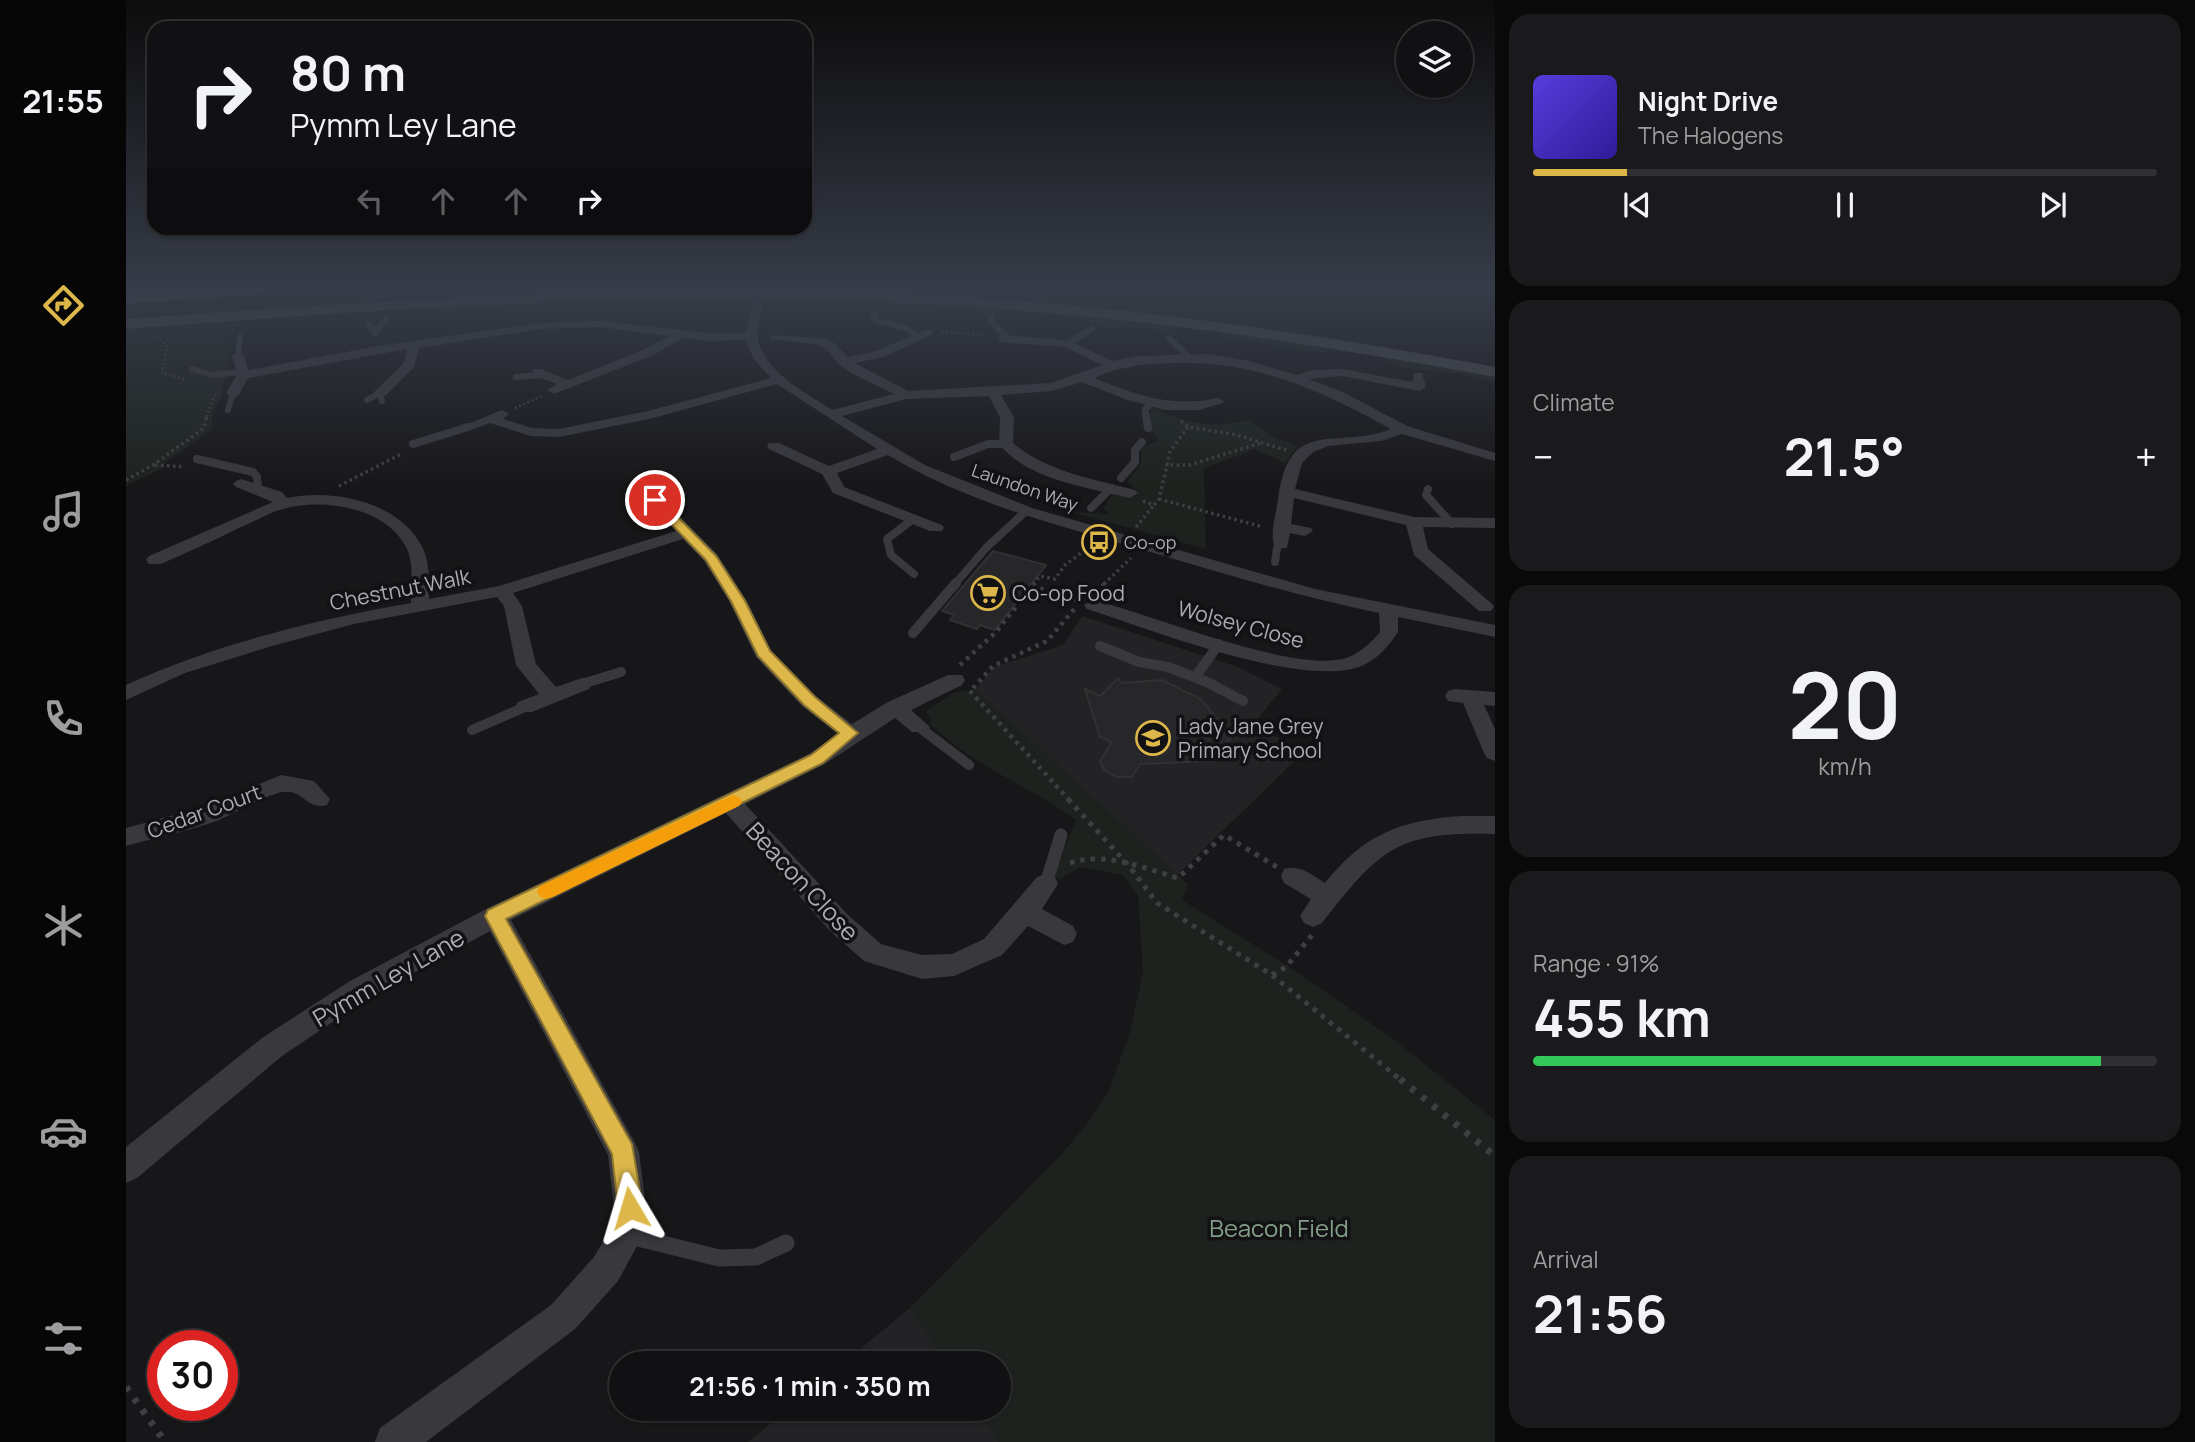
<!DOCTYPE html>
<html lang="en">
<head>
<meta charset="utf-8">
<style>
	:root { --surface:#111012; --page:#1a191b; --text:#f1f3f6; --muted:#9c9d9f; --line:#303032; --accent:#ddb749 }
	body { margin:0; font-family:Manrope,sans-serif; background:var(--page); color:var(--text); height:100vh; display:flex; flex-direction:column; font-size:26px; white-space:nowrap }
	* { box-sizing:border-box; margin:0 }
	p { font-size:23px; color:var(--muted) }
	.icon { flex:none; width:38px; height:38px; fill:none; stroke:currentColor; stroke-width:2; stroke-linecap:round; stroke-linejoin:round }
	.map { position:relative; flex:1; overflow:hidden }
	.panel { display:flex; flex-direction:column; gap:14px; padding:14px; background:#09090a; width:700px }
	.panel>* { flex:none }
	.hud { position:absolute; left:21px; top:21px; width:665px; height:214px; border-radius:21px; box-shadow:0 2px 5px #0004,0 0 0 2px var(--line); background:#111012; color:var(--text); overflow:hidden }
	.tools { position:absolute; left:1270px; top:21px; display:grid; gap:14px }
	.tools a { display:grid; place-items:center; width:77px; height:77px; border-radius:50%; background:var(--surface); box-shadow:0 2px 5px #0004,0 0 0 2px var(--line); font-size:35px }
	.speed { position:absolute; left:21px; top:1330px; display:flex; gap:14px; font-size:35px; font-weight:700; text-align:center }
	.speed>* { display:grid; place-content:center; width:91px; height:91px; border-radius:50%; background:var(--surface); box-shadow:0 2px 5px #0004,0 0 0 2px var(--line); line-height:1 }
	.speed .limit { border:10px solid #d22; background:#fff; color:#111 }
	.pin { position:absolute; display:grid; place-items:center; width:60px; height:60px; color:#fff; margin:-30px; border:4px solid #fff; border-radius:50%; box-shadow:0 2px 7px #0007 }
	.me { position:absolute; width:77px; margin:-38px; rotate:353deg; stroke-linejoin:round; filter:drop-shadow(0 0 5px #0008) }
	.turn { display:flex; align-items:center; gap:24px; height:147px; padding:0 28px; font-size:32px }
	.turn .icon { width:91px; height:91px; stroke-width:2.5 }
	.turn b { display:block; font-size:49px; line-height:60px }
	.lanes { display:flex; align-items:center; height:66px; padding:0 28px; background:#0003; justify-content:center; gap:35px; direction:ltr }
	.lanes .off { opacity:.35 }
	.big { font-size:52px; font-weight:700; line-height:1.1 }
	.panel .tile { flex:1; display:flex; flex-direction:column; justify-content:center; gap:10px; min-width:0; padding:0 24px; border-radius:21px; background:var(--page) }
	.panel .dial { align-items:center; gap:0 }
	.dial b { font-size:91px; line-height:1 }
	.song { display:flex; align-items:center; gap:21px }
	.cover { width:84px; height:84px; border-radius:10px; background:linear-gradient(135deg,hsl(250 70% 55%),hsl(250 70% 35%)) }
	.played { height:7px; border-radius:4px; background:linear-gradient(90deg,var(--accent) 15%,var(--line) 15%) }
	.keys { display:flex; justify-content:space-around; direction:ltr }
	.heat { display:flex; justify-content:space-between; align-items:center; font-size:38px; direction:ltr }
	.charge { height:10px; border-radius:5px; background:linear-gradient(90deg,#34c759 91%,var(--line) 0) }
	.trip { position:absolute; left:483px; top:1351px; width:402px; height:70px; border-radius:35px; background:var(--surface); box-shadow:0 2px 5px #0004,0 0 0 2px var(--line); font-weight:700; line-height:70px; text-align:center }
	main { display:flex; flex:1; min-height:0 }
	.tab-bar { display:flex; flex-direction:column; width:126px; justify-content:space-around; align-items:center; background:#070607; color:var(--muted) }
	.tab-bar .icon { width:49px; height:49px }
	.tab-bar .active { color:var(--accent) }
	.tab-bar b { font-size:32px; color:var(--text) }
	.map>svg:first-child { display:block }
	.built { fill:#232325 }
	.green { fill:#1d221e }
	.building { fill:#272729; stroke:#313134; stroke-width:2 }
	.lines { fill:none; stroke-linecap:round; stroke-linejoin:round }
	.path-far4 { stroke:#3e3f43; stroke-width:2.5; stroke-dasharray:2 2.5; stroke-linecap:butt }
	.path-far3 { stroke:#3e3f43; stroke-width:3.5; stroke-dasharray:2.5 3.5; stroke-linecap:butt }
	.path-far2 { stroke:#3e3f43; stroke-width:4.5; stroke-dasharray:3.5 5; stroke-linecap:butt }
	.path-far1 { stroke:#3e3f43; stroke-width:5; stroke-dasharray:4.5 6; stroke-linecap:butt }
	.path { stroke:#3e3f43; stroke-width:7; stroke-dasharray:5 9; stroke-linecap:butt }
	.lane-far4 { stroke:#38383d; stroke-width:6 }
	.lane-far3 { stroke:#38383d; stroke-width:8 }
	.lane-far2 { stroke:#38383d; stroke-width:10 }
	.lane-far1 { stroke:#38383d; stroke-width:13 }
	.lane { stroke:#38383d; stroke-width:17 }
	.street { fill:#38383d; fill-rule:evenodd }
	.secondary { fill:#46474c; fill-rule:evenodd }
	.highway { fill:#64666d; fill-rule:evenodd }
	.route { fill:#ddb749; stroke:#90772f; stroke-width:2 }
	.slow { fill:#f59e0b }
	.labels { text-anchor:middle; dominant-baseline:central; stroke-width:7; stroke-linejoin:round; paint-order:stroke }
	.far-street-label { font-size:18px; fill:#aaadb6; stroke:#121113 }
	.far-poi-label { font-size:18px; fill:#aaadb6; stroke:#121113; text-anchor:start }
	.street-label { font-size:21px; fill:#aaadb6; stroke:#121113 }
	.poi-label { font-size:21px; fill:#aaadb6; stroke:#121113; text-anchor:start }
	.near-street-label { font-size:24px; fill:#aaadb6; stroke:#121113 }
	.near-park-label { font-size:24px; fill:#839f87; stroke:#121113 }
</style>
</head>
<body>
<main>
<nav class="tab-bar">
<b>21:55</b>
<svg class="icon active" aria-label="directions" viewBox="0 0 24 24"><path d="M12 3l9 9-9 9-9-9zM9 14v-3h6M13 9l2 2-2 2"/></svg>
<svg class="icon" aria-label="music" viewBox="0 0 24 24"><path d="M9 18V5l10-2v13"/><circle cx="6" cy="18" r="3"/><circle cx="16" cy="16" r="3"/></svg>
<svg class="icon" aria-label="phone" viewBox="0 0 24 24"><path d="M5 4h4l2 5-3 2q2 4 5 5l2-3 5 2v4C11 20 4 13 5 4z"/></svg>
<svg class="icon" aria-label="climate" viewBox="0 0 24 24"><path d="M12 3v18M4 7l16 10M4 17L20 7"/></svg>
<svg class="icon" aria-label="car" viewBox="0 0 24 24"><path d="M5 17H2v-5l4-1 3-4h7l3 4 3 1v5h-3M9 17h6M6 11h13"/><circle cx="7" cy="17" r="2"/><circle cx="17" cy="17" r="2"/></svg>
<svg class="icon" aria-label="filters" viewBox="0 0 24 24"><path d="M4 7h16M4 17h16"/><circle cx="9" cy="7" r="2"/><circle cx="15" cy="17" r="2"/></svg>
</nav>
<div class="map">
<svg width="1369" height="1442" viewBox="0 0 1369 1442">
	<rect width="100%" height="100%" fill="#171618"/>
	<g class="built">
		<path d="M956,616L1112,667L1156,689L1126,726L1180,750L1051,875L849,690L868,667L937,645Z"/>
		<path d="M784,1308L821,1363H717Z"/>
		<path d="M662,1409H851L874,1442H622Z"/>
	</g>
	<g class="green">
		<path d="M513,298H611L620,304L434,303L317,313L315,307L111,320L110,334L102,339L106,343L96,395L86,413V429L40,462L38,467L0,486V326L201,312Z"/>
		<path d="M651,298L825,303L1071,325L1369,374V382L1332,373L1277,368L1257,358L1201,349L1197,353L1091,335L1094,332L1055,327L1051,330L979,327L957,318L870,310L869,314L829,308L823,313L797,312L796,306L738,302L701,307L638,306Z"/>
		<path d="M1025,408C1033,409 1037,414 1044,416C1075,426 1091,427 1124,420L1148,438L1172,446L1159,463L1129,449L1078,468L1080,549L945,512L983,514L977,508L987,493L1007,497L1012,492L1001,482L1015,463L1016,448L1032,441L1025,427Z"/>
		<path d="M849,690L1062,884L1056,900L1168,970L1266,1038L1369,1120V1442H874L851,1409H873V1363H821L784,1308L933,1157L964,1120L983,1091L1004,1031L1017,972L1012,896L997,875L955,867L934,879L928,876L950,820C900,784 848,767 803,723L806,721L800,713L801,710L829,692Z"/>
	</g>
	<g class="building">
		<path d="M867,551L920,565L869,630L854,625L851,629L824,620L828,615L816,611Z"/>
		<path d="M992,678L995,683L1036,680L1075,699L1105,737L1088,761L1014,764L1006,777H991L979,771L974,761L986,742L974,737L959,689L974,696Z"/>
	</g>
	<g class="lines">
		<g class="path-far4">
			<path d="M191,292L250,287"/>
			<path d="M815,332L859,335"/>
			<path d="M30,337L41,345L36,373L58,379"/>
			<path d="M389,408L416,396"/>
			<path d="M80,417L89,395"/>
		</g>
		<g class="path-far3">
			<path d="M1055,421L1062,427L1111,435L1160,450"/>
			<path d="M1062,427L1044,451L1041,465H1063L1135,443"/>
			<path d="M29,465L59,467"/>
			<path d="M0,480L27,465L78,428L81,415"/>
			<path d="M213,486L277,453"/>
			<path d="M1033,499L1137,527"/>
			<path d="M1017,501L1028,505L1033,499L1041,465"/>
			<path d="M1010,527L1028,505"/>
			<path d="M907,584L914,576L929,579L939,565L966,545"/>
			<path d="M978,584L1005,558"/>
		</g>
		<g class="path-far2">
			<path d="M906,586L953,601"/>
			<path d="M970,592L980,583"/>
			<path d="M834,665L870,632L909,583"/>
			<path d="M847,688L867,666L921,641L951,606"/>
			<path d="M844,691L944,801"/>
		</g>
		<g class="path-far1">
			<path d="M942,799L1003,866L1031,903L1146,975L1276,1081"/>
			<path d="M944,863C980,851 1017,868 1052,878L1098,835L1151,867"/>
			<path d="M1146,975L1160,967L1186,935"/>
		</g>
		<g class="path">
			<path d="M1274,1079L1369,1156"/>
			<path d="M0,1387L39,1442"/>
		</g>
		<g class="lane-far4">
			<path d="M750,312L747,317L750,320L782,329L791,336"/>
			<path d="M866,317L864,321L883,339"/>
			<path d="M243,325L249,333L260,319"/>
			<path d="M1043,338L1063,357"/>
			<path d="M941,344L966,329"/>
			<path d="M112,355L114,336"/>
			<path d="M66,369L86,375L116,372"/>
			<path d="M390,377L418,375"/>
			<path d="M241,400L254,393L256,401"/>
			<path d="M102,410L107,393"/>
			<path d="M1020,417L1019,409L1025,404"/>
		</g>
		<g class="lane-far3">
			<path d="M1020,415L1022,428"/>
			<path d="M287,444L342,427"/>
			<path d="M828,457L862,444H880"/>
			<path d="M71,459L127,472L131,477L132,488"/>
			<path d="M995,478L1009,462V450L1016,442"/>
			<path d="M1302,489L1300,495L1326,524"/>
			<path d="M965,508L985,488"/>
			<path d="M787,519L761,539L765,555L788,574"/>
			<path d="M1149,562L1151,548L1155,544"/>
			<path d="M829,584L860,548L900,511"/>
		</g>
		<g class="lane-far2">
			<path d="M787,633L830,583"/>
			<path d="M974,646L1013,662L1042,667L1081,682L1117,701"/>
			<path d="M1069,677L1093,644"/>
			<path d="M456,684L495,672"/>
			<path d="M793,727L843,765"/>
			<path d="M346,730L399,707"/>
		</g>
		<path class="lane-far1" d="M920,884L935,835"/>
		<path class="lane" d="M504,1236L593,1258L630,1257L660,1243"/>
		<g class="street">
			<path d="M634,291L639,294C637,307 629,326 632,338C638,373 680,392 706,410L768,394L727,374L714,365L700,349L690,344L644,339V335L696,338L708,343L722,357L750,351L799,330H807V334L758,357L729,363L782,391L925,383L976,365L939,347L873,342V336L877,335L941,340L987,361L1011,356L1082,354L1123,361L1171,375L1186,370L1216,369L1287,382L1288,373H1296L1300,387L1294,391L1216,376L1183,379L1217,392L1281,426L1369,453V461L1276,434L1255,441L1202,446L1187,452L1176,463L1169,489L1288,517L1369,518V528L1297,527L1302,549L1365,603L1368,607L1365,611H1353L1288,555L1280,525L1168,498L1165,524L1185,528L1187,531L1179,536L1164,533L1161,548H1149C1143,535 1150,514 1152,500C1163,414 1209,451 1265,429C1194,390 1129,360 1046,363C1017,364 994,366 968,378C1010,395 1046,408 1092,398L1099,402L1074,410H1039L1002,400L956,382L926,391L875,395L888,417L887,443C921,472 968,479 1009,490L1012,493L1004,498C961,487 902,480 873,444L874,417L863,396L780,399L716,416L799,465L906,508L1189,589L1369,625V637L1272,617V632C1263,645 1253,658 1238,665C1180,691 1023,629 961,609L958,605L967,600C1025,614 1168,674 1220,658C1234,653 1245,643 1254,632L1253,613C1171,596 1091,572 1011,548C926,524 838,501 762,455L711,473L718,487L816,525L818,528L816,531H804L707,493L696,474L643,449L641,446L643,443H653L703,466L751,449L651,384L523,419L433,437L405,436L364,423L342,431L335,427L376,410L383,414L377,419L406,428L433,429L522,411L645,378L627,358L620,340L581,341L557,338L527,355L428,394L421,390L431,384L407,375V369H415L442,380L519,349L543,336L475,327L415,329L293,348L288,367L259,396L254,397L247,393L278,363L281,349L122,378L112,396L107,397L100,393L111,375L106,355L112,351L118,355L122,370L252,346L415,323L475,321L581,333H620L629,294Z"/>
			<path d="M115,479L156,492L161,498C208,488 277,502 298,551C304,566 303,584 303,599L373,586L550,531L506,484L509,481H519L591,554L621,601L645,650L690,696L726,724L762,702L822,675H836L839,680L836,685L785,710L804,727L800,732H786L769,718L699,764L619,804L722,915L755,944L796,955L826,954L858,939L911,877L920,874L929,877L932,884L916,909L947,926L951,934L947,942L938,945L902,926L876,955L828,976L796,979L738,961L704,931L600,813L385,920L508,1141L513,1152L520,1208L517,1235L492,1281L449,1329L300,1442H249L254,1428L425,1305L468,1257L484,1230L488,1208L482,1155L364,931L244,997L156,1056L11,1178L0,1183V1147L136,1038L224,981L360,909L683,754L712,734L676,706L630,657L603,601L578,561L557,539L387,593L396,606L410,664L430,687L456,678L463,679L466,684L463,689L406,712H392L389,707L392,702L413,694L390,665L378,606L371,597L228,624L146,646L59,673L0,700V685C90,644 188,620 285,603C285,586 288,565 281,549C262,508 197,497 157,509C142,513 128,522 113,528C87,541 61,552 35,564H23L20,560L23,556L147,502L110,487L107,484L110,481Z"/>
			<path d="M1329,689L1369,692V706L1358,705L1369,729V761L1361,758L1358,753L1337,703L1322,701L1319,696L1322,691Z"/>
			<path d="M155,775L188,781L204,799L201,805C182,811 177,790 158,792C143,793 109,813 93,820C64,831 31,837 0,846V828L78,807Z"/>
			<path d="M1336,816H1369V834C1271,831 1254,849 1196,923L1187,927L1178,923L1174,916L1185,899L1158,883L1155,876L1158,869C1174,864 1186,875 1199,883C1238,834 1275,820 1336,816Z"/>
		</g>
		<path class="secondary" d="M523,290C638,289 752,291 866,299C1035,311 1203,336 1369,367V377C1147,335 923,305 697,300C464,294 232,311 0,329V319C174,306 348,295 523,290Z"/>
		<path class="highway" d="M63,287H145L135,293L0,304V292Z"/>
	</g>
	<linearGradient id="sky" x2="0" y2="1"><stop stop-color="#0d0c0d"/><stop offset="0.59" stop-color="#363c48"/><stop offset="1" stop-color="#363c48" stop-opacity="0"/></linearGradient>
	<rect width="1369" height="489" fill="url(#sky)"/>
	<path class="route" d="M525,498H533L590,556L619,601L644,651L689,697L732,733L697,763L380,919L506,1144L517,1208L513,1217L504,1220L495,1217L492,1208L486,1154L359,916L362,910L685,755L713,733L678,705L632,656L605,601L580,560L525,503Z"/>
	<path class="slow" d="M607,795L613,797L616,802L613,806L427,897L420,899L414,897L411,891L414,886Z"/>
	<defs>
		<g id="bus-ring" transform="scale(1.75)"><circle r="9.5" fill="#121113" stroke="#ddb749" stroke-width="1.5"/><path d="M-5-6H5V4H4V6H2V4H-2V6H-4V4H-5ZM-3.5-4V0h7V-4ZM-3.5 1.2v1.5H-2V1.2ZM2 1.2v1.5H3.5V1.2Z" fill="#ddb749"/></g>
		<g id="supermarket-ring" transform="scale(1.75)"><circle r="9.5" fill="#121113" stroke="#ddb749" stroke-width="1.5"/><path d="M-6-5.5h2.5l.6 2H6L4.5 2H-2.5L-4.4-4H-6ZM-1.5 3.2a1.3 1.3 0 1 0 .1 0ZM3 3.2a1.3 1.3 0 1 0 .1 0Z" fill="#ddb749"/></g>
		<g id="school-ring" transform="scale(1.75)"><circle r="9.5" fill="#121113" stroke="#ddb749" stroke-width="1.5"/><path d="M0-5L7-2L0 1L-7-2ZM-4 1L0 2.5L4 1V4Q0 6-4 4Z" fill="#ddb749"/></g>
	</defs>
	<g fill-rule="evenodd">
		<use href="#bus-ring" x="973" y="542"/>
		<use href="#supermarket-ring" x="862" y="593"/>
		<use href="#school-ring" x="1027" y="738"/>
	</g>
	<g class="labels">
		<g class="far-street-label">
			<text transform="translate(899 487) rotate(19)">Laundon Way</text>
		</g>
		<g class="far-poi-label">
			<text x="998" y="542">Co-op</text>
		</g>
		<g class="street-label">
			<text transform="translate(274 589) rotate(-11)">Chestnut Walk</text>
			<text transform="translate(1115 624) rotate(15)">Wolsey Close</text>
			<text transform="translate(78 811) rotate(-20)">Cedar Court</text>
		</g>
		<g class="poi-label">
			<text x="886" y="593">Co-op Food</text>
			<text x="1052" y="726">Lady Jane Grey<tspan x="1052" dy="24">Primary School</tspan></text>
		</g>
		<g class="near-street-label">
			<text transform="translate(677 881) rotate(47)">Beacon Close</text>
			<text transform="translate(262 977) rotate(-30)">Pymm Ley Lane</text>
		</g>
		<g class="near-park-label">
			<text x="1153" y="1227">Beacon Field</text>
		</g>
	</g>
</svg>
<div class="tools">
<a><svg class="icon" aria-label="layers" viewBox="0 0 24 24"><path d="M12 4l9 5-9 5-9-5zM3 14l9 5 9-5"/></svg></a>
</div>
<div class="speed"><div class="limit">30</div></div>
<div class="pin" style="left:529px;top:500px;background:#d93025"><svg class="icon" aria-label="arrive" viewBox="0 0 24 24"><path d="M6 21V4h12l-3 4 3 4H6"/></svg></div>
<svg class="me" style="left:504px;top:1208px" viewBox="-20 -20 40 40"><path d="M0-17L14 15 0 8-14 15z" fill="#ddb749" stroke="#fff" stroke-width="4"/></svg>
<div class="trip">21:56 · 1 min · 350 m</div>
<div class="hud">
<div class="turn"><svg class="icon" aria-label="right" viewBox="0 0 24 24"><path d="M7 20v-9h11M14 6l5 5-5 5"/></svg><div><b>80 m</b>Pymm Ley Lane</div></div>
<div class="lanes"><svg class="icon off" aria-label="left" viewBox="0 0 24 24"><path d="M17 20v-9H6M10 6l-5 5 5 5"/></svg><svg class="icon off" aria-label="ahead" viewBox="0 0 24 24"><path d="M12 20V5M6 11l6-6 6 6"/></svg><svg class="icon off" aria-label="ahead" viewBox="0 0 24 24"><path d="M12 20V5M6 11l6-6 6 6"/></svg><svg class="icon" aria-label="right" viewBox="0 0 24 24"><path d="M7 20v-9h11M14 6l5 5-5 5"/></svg></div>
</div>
</div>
<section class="panel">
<div class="tile">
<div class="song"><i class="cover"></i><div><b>Night Drive</b><p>The Halogens</p></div></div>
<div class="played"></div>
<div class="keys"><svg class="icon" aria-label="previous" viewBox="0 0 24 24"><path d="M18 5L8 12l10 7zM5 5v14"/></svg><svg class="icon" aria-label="pause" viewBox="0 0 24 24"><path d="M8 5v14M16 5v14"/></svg><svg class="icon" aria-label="next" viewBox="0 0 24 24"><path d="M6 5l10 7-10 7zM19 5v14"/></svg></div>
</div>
<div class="tile"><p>Climate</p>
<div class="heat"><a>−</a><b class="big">21.5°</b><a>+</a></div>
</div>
<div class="tile dial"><b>20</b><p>km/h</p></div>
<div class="tile"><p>Range · 91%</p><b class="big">455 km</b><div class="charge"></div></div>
<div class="tile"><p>Arrival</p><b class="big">21:56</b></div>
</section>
</main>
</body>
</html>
